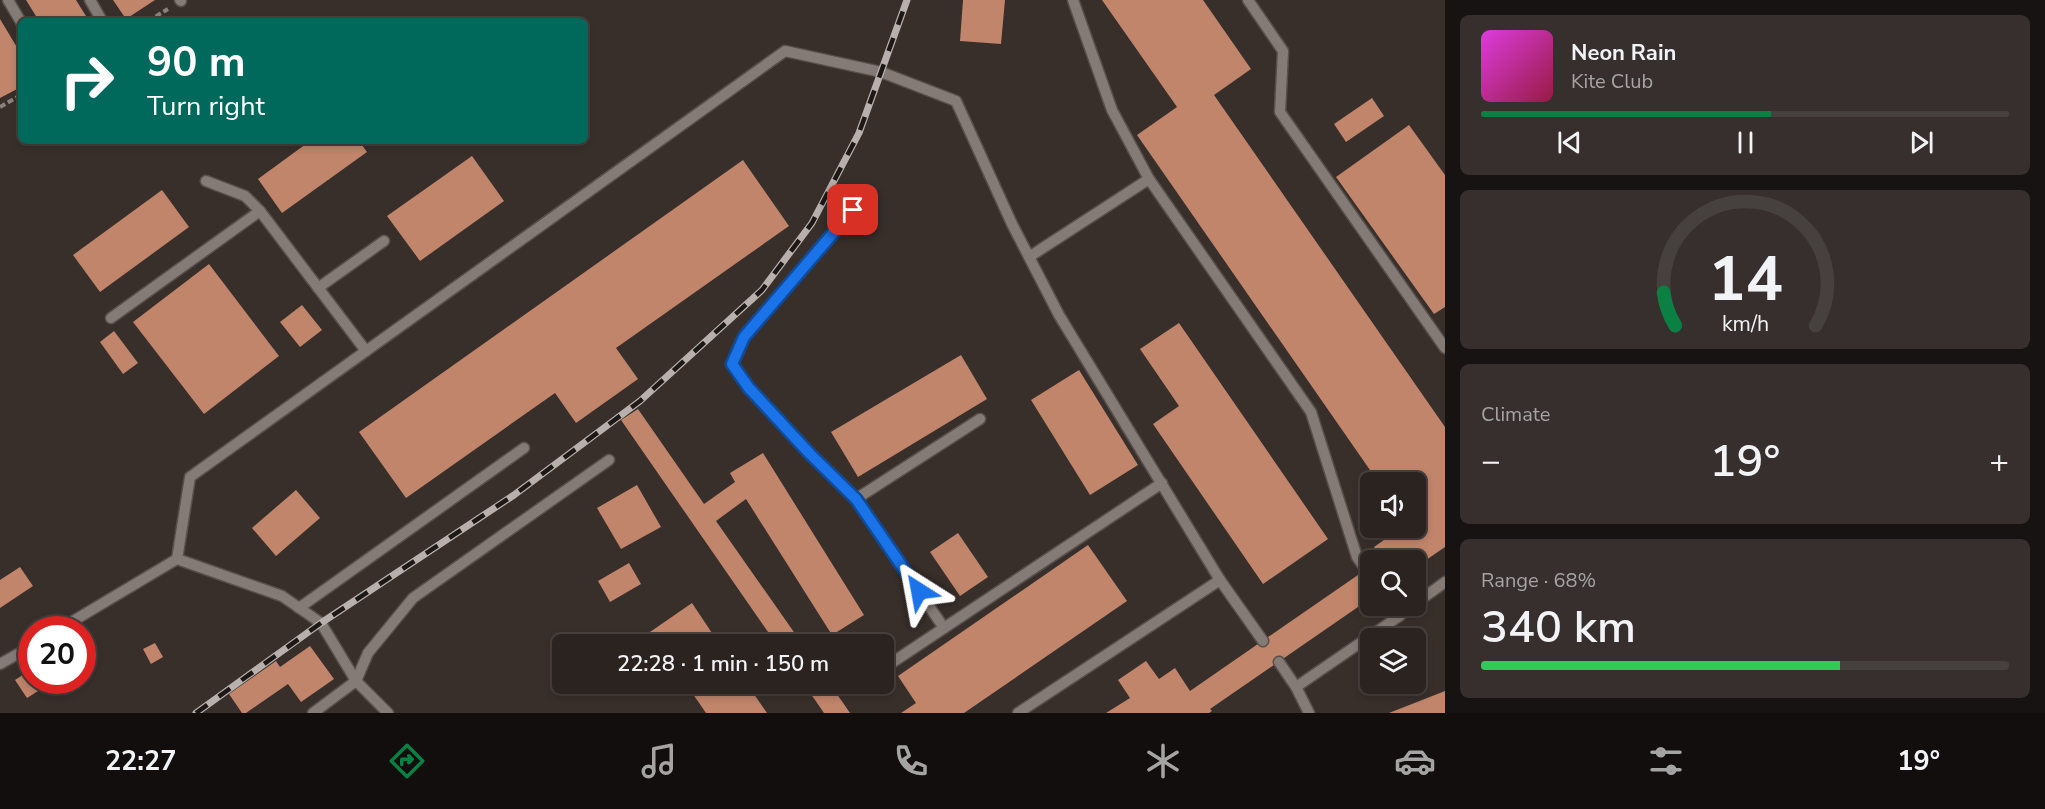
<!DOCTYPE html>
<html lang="en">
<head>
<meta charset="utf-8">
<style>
	:root { --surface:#2a2320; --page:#362f2d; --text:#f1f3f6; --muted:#a5a4a5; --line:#46403e; --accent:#0b8043 }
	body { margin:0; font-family:"Nunito Sans",sans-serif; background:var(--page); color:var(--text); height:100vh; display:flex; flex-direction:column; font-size:22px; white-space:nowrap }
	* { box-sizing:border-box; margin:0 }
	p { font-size:20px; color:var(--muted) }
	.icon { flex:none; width:33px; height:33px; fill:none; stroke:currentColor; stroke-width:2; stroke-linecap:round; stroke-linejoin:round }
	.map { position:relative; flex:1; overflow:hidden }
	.sheet { display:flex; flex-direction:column; gap:15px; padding:15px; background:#171312; width:600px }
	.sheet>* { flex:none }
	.banner { position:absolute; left:18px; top:18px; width:570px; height:126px; border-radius:9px; box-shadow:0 3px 9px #0003,0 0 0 2px var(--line); background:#00695c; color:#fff; overflow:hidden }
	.tools { position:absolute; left:1360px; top:472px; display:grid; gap:12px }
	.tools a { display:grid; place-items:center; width:66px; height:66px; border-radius:9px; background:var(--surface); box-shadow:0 3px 9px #0003,0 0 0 2px var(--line); font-size:30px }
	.speed { position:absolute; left:18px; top:616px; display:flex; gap:12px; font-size:30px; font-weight:700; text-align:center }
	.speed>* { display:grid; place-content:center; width:78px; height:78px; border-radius:50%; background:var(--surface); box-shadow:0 3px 9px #0003,0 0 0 2px var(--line); line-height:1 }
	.speed .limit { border:9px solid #d22; background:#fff; color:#111 }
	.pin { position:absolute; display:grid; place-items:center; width:51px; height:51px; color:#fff; margin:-26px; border-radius:12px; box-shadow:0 3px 9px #0006 }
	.me { position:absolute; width:66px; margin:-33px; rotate:326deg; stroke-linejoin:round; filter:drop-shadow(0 0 4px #0008) }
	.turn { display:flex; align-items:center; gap:21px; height:126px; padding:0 30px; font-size:27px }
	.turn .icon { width:78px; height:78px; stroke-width:2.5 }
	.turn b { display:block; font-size:42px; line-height:51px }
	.big { font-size:45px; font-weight:600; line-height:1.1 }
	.sheet .tile { flex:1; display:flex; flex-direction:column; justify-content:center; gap:9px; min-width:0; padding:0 21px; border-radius:9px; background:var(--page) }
	.sheet .dial { align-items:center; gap:0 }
	.dial svg { height:156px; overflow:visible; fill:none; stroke:var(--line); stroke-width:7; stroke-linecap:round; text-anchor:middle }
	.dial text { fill:var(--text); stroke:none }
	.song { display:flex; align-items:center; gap:18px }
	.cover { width:72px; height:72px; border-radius:9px; background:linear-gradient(135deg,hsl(300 70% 55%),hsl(340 70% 35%)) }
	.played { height:6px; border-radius:3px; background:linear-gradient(90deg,var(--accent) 55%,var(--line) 55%) }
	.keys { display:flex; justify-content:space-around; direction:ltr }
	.heat { display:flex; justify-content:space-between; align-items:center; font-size:33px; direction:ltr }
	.charge { height:9px; border-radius:4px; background:linear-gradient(90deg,#34c759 68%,var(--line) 0) }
	.trip { position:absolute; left:552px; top:634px; width:342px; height:60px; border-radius:9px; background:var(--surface); box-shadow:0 3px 9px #0003,0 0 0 2px var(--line); font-weight:600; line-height:60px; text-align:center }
	.dock { display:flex; height:96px; justify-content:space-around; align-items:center; background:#110e0d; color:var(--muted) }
	.dock .icon { width:42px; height:42px }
	.dock .selected { color:var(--accent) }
	.dock b { font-size:27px; color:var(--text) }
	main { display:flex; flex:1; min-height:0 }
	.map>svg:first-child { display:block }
	.building { fill:#c0856b }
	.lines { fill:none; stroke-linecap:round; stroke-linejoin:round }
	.lane-casing { stroke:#564f4b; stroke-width:13 }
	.path { stroke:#88817d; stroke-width:4; stroke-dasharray:6 3; stroke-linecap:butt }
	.lane { stroke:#857b76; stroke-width:10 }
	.rail-casing { stroke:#b7b0ad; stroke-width:7 }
	.rail { stroke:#1c1816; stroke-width:4.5; stroke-dasharray:14; stroke-linecap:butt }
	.route-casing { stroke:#114b97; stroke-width:15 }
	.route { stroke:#1a73e8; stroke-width:10 }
</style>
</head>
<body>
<main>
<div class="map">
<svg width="1445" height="713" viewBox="0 0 1445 713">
	<rect width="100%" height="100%" fill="#382f2b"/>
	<g class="building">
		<path d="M26,0H76L89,21H39Z"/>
		<path d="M113,0H155L126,19Z"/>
		<path d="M963,0H1005L1001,44L960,41Z"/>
		<path d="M1102,0H1203L1251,69L1214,95L1445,427V547L1416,567V561H1379L1382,559L1374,547L1401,528H1416V483H1379L1137,135L1177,107Z"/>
		<path d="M0,19L21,54V87L0,98Z"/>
		<path d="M1372,98L1384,116L1346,142L1334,124Z"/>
		<path d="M1409,125L1445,175V307L1434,314L1336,177Z"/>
		<path d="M310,141H359L367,152L282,213L258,179Z"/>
		<path d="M472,156L504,201L420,261L387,216Z"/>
		<path d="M743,160L789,226L616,348L638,379L576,423L555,393L406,498L359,432Z"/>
		<path d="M162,190L189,227L100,292L73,255Z"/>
		<path d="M209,264L279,356L204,414L133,322Z"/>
		<path d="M302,305L322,330L300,347L280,322Z"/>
		<path d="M1179,323L1328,539L1263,584L1153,424L1179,406L1140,349Z"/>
		<path d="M114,331L138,363L123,374L100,342Z"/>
		<path d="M961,355L987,399L858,477L831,432Z"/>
		<path d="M1079,370L1138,465L1090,495L1031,400Z"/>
		<path d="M638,409L704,504L735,482L730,473L763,453L864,615L832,635L746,499L716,521L803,645H777L621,420Z"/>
		<path d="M637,485L661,527L621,549L597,508Z"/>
		<path d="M296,490L320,518L276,556L252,528Z"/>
		<path d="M958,533L988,577L960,596L930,552Z"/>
		<path d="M1088,545L1127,601L964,713H901L916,703L898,676Z"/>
		<path d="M629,563L641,584L610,602L598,581Z"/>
		<path d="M1371,566V598L1210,709L1212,711L1209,713H1106L1130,698L1118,680L1146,661L1159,679L1175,668L1190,691Z"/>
		<path d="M20,567L33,586L0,608V580Z"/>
		<path d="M692,603L720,645H659L650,632Z"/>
		<path d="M82,636L95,654L82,662Z"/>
		<path d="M155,643L163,657L151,664L143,649Z"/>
		<path d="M310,646L334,679L301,702L288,684L246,713H242L229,694L276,661L280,667Z"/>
		<path d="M32,669V681H54L27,698L15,680Z"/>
		<path d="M686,684H747L767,713H706Z"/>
		<path d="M804,684H830L850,713H824Z"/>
		<path d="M1445,691V713H1389Z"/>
	</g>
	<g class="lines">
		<g class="lane-casing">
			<g id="lane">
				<path d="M8,0L21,22"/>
				<path d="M90,0L102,21"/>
				<path d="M180,0L181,1"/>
				<path d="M1073,0L1112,110L1149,179"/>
				<path d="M1248,0L1283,51L1280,112L1445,348"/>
				<path d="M206,181L245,196L260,211L366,351"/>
				<path d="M868,192L744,337L732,364L749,388L810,454L856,499L944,628L1162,483"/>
				<path d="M1029,257L1149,179L1311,412L1357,557L1366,570"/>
				<path d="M318,288L384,241"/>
				<path d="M111,318L260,211"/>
				<path d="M856,499L980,419"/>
				<path d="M177,559L282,596L321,623L356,681L388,713"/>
				<path d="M1220,580L1263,641"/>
				<path d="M1416,603L1445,582"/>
				<path d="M299,608L524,448"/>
				<path d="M1398,617L1412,606"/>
				<path d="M58,630L177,559L190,477L785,51L881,72L956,101L1012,224L1059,315L1220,580L1018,713"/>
				<path d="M1279,662L1296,687L1309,713"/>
				<path d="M0,664L32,646"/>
				<path d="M884,668L944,628"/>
				<path d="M857,686L860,684"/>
				<path d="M1296,687L1398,617L1390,606"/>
				<path d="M313,713L356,681L368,653L413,598L609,460"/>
			</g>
		</g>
		<g class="path">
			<path d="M148,21L168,9"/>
			<path d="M0,107L21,95"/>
		</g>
		<use href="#lane" class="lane"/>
		<g class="rail-casing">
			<path id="rail" d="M196,713L321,623L514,495L640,401L762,290L812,223L859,133L907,0"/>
		</g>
		<use href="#rail" class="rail"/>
	</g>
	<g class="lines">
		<g class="route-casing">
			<path id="route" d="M853,210L744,337L732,364L749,388L810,454L856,499L919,591"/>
		</g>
		<use href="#route" class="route"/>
	</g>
</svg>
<div class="tools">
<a><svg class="icon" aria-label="sound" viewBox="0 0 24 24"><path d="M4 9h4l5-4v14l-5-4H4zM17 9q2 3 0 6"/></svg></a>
<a><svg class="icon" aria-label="search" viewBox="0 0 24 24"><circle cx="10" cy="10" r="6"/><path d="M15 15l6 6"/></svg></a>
<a><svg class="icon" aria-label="layers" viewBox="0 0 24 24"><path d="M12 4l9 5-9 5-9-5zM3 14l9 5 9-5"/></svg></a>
</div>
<div class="speed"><div class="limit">20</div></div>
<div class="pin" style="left:853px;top:210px;background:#d93025"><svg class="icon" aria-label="arrive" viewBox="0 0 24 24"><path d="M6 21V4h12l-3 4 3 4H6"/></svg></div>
<svg class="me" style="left:919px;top:591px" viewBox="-20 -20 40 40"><path d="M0-17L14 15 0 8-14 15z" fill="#1a73e8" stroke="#fff" stroke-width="4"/></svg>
<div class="trip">22:28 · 1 min · 150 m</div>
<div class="banner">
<div class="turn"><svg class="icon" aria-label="right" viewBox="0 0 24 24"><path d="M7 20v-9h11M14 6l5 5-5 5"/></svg><div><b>90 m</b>Turn right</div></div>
</div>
</div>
<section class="sheet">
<div class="tile">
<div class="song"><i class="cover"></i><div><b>Neon Rain</b><p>Kite Club</p></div></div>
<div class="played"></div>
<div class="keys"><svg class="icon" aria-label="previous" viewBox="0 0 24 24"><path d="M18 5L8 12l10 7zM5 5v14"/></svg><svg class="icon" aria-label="pause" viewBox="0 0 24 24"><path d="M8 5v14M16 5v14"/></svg><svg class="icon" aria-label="next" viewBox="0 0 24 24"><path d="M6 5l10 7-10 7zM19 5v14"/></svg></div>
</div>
<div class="tile dial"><svg viewBox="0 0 100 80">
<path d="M14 69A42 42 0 1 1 86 69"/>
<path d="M14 69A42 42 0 0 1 8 52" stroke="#0b8043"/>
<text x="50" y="56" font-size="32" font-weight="700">14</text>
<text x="50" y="72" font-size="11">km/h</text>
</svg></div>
<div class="tile"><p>Climate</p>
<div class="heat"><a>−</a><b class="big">19°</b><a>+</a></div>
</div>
<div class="tile"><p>Range · 68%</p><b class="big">340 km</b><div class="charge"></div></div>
</section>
</main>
<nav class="dock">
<b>22:27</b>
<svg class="icon selected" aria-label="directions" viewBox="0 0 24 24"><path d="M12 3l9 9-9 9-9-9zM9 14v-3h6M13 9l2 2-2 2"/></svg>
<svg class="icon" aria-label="music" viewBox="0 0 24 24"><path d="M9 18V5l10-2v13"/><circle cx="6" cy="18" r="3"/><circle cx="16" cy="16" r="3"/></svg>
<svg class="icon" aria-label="phone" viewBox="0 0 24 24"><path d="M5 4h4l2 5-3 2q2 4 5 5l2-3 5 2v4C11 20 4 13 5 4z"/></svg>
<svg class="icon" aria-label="climate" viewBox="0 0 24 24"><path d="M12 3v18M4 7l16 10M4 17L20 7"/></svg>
<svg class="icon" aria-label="car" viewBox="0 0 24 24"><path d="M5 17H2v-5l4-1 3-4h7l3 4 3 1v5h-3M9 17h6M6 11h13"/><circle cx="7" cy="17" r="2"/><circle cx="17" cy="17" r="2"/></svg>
<svg class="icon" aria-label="filters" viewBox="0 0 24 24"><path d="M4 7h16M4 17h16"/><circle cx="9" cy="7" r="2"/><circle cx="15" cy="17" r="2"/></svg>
<b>19°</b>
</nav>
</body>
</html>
